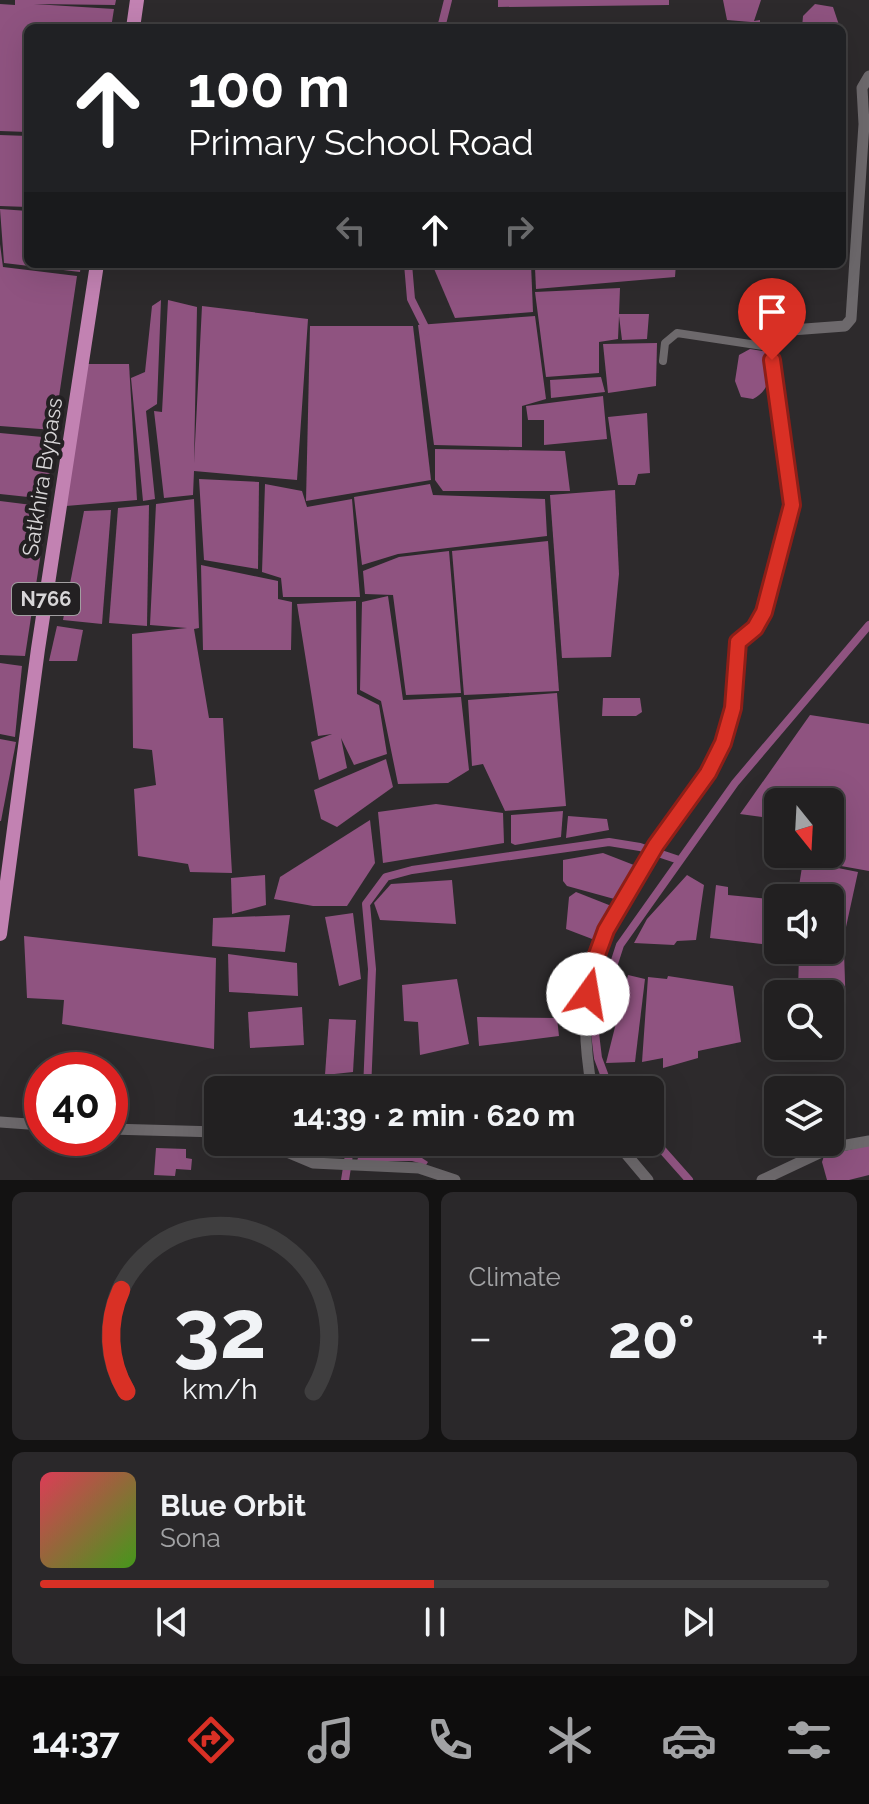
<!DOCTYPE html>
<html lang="en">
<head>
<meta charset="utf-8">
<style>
	:root { --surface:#222021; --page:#2a282a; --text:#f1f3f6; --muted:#a2a3a5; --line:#3f3e3f; --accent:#d93025 }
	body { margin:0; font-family:Raleway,sans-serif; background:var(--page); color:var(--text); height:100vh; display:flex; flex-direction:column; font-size:30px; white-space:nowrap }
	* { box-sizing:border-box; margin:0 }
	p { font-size:26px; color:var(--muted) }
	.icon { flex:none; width:44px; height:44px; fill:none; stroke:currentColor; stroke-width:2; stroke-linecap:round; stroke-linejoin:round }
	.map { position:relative; height:1180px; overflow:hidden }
	.sheet { display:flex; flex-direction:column; gap:12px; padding:12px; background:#131212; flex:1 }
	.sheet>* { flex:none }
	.hud { position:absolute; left:24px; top:24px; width:822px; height:244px; border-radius:12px; box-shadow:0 8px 32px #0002,0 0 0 2px var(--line); background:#202124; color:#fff; overflow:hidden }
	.needle { width:52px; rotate:162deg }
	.tools { position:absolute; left:764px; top:788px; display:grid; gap:16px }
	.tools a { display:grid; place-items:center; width:80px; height:80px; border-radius:12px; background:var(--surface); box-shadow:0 8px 32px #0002,0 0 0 2px var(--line); font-size:40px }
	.speed { position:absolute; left:24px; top:1052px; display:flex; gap:16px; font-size:40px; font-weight:700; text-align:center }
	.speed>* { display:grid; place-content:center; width:104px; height:104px; border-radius:50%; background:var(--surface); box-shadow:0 8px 32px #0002,0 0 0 2px var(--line); line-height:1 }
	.speed .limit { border:12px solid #d22; background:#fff; color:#111 }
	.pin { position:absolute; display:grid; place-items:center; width:68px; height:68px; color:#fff; margin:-82px -34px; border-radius:50% 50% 50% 0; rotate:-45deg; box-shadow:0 0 8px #0007 }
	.pin .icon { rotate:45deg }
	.me { position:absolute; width:88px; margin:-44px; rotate:13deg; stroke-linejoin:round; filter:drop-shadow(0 0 6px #0008) }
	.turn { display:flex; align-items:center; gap:28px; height:168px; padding:0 32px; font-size:36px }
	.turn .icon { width:104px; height:104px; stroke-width:2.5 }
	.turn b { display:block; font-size:56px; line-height:68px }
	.lanes { display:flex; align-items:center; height:76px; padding:0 32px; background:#0003; justify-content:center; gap:40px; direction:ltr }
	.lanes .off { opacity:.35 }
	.big { font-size:60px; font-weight:700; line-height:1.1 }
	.sheet .card { flex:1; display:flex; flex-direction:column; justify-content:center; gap:12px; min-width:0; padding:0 28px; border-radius:12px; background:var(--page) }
	.sheet .dial { align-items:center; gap:0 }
	.dial svg { height:208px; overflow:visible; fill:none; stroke:var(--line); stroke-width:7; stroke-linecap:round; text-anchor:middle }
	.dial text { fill:var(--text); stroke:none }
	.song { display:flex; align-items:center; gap:24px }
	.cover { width:96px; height:96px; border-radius:12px; background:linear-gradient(135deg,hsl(350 70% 55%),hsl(100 70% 35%)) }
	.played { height:8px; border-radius:4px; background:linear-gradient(90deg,var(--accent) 50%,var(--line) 50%) }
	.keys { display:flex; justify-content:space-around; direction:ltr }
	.heat { display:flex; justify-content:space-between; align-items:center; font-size:44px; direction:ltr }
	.sheet .tiles { flex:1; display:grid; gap:12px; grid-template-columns:1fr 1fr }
	.card:last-child { grid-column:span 2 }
	.trip { position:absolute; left:204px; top:1076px; width:460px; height:80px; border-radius:12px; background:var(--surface); box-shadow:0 8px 32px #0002,0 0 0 2px var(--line); font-weight:700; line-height:80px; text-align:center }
	.menu { display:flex; height:128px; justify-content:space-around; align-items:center; background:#0e0d0d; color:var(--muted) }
	.menu .icon { width:56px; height:56px }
	.menu .current { color:var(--accent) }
	.menu b { font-size:36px; color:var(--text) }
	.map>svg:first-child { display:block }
	.water { fill:#8f5380 }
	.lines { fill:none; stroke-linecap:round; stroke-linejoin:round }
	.canal { stroke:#8f5380; stroke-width:8 }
	.minor { stroke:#6d696c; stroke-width:8 }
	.tertiary { stroke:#6d696c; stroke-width:11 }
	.trunk { stroke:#c282b2; stroke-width:14 }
	.route-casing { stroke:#8d1f18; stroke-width:20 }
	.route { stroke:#d93025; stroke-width:14 }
	.labels { text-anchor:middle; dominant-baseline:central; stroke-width:8; stroke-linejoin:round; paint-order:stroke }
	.shield { fill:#232022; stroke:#a29fa1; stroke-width:2 }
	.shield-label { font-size:20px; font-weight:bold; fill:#d8d6d8 }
	.street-label { font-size:22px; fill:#d8d6d8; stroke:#232022 }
</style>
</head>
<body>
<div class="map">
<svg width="869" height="1180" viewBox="0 0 869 1180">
	<rect width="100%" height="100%" fill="#2d2a2c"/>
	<g class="water">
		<path d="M15,0H116L115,5L34,4L114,9L111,28H28V132L0,131V4L15,5Z"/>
		<path d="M498,0H669V5L498,7Z"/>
		<path d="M723,0H761L754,21L760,20V28H735L751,22L727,20Z"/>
		<path d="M815,4L833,7L840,28H802L803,16Z"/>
		<path d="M0,135L28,136V207L0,206Z"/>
		<path d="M0,209L28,211V264H81L80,272L4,263Z"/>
		<path d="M0,244L3,267L77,276L54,430L0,426Z"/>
		<path d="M432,264H531L533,312L455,318Z"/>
		<path d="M602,264H676L675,277L536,289L535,268Z"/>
		<path d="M620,288L619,314H649L647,339L622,340L619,316L618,339L599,342V373L546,377L535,292Z"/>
		<path d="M161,300L157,404L146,411L155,499L143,501L131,378L145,372L152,306Z"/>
		<path d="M168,300L197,307L194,463L202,306L308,319L297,480L194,471L193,495L164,498L154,411L162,412Z"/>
		<path d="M535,316L546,399L522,406V447L434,445L418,325Z"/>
		<path d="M310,326H413L431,480L306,501Z"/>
		<path d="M657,343L656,386L608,393L603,344Z"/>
		<path d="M750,349L768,352C770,372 773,388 753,399L741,397L735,381L739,355Z"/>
		<path d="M87,364H129L137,500L66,506Z"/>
		<path d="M601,377L605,392L551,398L550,380Z"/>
		<path d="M603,396L607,439L544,445V420H528L526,406Z"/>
		<path d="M647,413L650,473L638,474L635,485H618L608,417Z"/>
		<path d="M0,433L53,438L47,499L0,494Z"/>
		<path d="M435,449L565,451L570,491H443L435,480Z"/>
		<path d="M199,479L259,482L258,569L204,560Z"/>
		<path d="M265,484L302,491L307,507L352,499L360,597H283L281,578L262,572Z"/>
		<path d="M430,484L433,495L545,499L547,536L398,554L362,565L354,497Z"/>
		<path d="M615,490L619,574L611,657L562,658L550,495Z"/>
		<path d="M194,499L199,628L194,629L209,718H223L232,873L190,872L188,864L138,856L134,789L156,785L152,750L133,748L132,634L187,628L150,625L156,504Z"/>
		<path d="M0,501L48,507L25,656L0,655Z"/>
		<path d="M149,505L147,626L109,623L118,508Z"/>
		<path d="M111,510L102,624L63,620L84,511Z"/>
		<path d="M548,541L559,691L464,695L452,551Z"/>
		<path d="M449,551L461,693L406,695L393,595L365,594L363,571L399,557Z"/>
		<path d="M201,565L278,581V599L292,602L291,650H203Z"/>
		<path d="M388,596L403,700L461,697L469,770L448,783L398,784L381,701L360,690L362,602Z"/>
		<path d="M356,601L357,694L379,705L387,754L354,765L341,738L347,768L319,780L311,742L332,734L318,736L297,604Z"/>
		<path d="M57,626L83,630L77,661H49Z"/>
		<path d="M0,663L22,666L15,737L0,734Z"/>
		<path d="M557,693L566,806L505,811L483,764L472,766L468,700Z"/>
		<path d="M603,698H640L642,712L636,716H602Z"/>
		<path d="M810,715L869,724V871L785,856L830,854V802H778V819L740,814Z"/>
		<path d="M0,739L16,742L1,821H0Z"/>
		<path d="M386,759L393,787L337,827L321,819L314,790Z"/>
		<path d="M436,804L503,813L504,843L383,863L378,812Z"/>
		<path d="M563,811L561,837L515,845L511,843V815Z"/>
		<path d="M568,816L607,819L609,830L566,838Z"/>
		<path d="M370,820L375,863L347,906H313L274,899L280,877Z"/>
		<path d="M603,853L639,867L618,900L567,886L563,881V860Z"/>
		<path d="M803,861L858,872L846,927L830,926V898H797Z"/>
		<path d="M265,875L266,905L232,914L231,878Z"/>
		<path d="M687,875L704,885L696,940L677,941L674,945L634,943L647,919Z"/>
		<path d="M452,880L456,924L380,920L374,903L391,884Z"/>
		<path d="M716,885L728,887V895L778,900V946L710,938Z"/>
		<path d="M576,892L614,907L600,942L566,929L569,897Z"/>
		<path d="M353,913L361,979L339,986L325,917Z"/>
		<path d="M290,915L285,952L212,946L213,918Z"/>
		<path d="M24,936L216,958L214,1049L62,1024L64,1000L27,998Z"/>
		<path d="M799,951H844L846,1012L830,1014V994H798Z"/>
		<path d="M228,954L297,963L298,996L229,992Z"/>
		<path d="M628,975L645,979L635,1062L606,1063Z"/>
		<path d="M668,976L733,986L741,1042L698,1051V1058L663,1068V1058L642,1062L648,977L667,979Z"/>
		<path d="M457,979L469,1044L420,1055L418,1022L404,1021L402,985Z"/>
		<path d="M302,1007L304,1045L250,1048L248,1012Z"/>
		<path d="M477,1017L557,1018L559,1036L479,1046Z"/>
		<path d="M329,1019L356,1020L353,1072L325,1075Z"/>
		<path d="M363,1142H422V1158L428,1162L426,1165L412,1161H357Z"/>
		<path d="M869,1145V1175L849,1180H827L822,1162L824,1156Z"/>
		<path d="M156,1148L186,1149V1158L192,1159L191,1170L176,1169L175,1176L154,1175Z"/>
	</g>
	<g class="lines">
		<g class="canal">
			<path d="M441,28L448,0"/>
			<path d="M408,264L411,299L427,331"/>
			<path d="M367,1090L372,969L366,904L386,877L412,870L609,842L640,847L679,860"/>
			<path d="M610,1090L598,1058L594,1025L620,945L735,783L869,625"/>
			<path d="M650,1136L689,1180"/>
			<path d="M345,1180L351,1142"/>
		</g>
		<path class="minor" d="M663,361L665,343L677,333L770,347"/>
		<g class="tertiary">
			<path d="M592,1090C575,993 592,948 645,867C651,859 653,849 659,841C681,809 707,780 722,744C736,711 733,677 738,642L755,628L764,612L792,505L772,360L773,337L778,331L845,326L851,319L864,124L862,88L869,76"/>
			<path d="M0,1122L42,1125"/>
			<path d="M110,1129L218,1132"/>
			<path d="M263,1142L313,1163L419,1168L455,1180"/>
			<path d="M616,1142L648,1180"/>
			<path d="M762,1180L830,1148L869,1141"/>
		</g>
		<g class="trunk">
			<path d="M133,28L137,0"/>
			<path d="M0,934L38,649L97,264"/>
		</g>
	</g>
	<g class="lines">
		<g class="route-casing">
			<path id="route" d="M588,994L591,971L606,930L656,845L708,773L723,743L733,708L738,642L755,628L764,612L792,505L772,360"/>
		</g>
		<use href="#route" class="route"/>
	</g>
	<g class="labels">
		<rect class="shield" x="12" y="583" width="68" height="32" rx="6"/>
		<g class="shield-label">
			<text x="46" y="599">N766</text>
		</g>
		<g class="street-label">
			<text transform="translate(42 477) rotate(-81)">Satkhira Bypass</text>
		</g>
	</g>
</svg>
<div class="tools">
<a><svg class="needle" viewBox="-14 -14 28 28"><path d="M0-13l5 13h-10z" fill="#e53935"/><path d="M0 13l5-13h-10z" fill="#a2a3a5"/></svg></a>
<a><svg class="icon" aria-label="sound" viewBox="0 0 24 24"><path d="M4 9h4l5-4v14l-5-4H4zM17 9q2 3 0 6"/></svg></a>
<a><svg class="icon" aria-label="search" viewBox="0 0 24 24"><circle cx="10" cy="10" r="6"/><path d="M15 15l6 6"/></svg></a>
<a><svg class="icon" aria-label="layers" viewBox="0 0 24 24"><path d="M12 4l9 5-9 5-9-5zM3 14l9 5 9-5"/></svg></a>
</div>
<div class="speed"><div class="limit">40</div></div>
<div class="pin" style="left:772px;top:360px;background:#d93025"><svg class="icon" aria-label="arrive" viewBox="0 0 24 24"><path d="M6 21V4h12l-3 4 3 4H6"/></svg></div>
<svg class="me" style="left:588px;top:994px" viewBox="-20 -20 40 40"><circle r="19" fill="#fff"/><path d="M0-13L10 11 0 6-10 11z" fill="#d93025"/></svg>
<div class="trip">14:39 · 2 min · 620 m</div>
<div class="hud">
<div class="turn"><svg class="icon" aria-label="ahead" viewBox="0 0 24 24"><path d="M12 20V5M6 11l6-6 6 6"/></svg><div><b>100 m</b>Primary School Road</div></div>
<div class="lanes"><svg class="icon off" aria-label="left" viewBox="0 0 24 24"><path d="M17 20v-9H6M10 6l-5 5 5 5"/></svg><svg class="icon" aria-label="ahead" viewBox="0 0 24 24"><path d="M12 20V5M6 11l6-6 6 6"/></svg><svg class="icon off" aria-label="right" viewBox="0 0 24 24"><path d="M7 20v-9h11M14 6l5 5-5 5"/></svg></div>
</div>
</div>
<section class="sheet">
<div class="tiles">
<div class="card dial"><svg viewBox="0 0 100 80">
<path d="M14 69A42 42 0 1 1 86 69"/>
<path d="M14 69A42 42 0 0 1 12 30" stroke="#d93025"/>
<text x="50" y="56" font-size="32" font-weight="700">32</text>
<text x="50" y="72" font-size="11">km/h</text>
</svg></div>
<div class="card"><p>Climate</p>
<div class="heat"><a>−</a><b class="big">20°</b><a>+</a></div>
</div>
<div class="card">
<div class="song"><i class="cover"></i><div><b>Blue Orbit</b><p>Sona</p></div></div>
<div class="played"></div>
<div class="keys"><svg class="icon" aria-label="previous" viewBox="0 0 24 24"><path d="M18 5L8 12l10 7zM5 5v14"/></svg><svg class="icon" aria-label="pause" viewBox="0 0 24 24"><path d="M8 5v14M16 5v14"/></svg><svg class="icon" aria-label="next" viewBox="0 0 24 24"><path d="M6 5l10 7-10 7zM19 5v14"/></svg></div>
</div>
</div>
</section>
<nav class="menu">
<b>14:37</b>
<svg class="icon current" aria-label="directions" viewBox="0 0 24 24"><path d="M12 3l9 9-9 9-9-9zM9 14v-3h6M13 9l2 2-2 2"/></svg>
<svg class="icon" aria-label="music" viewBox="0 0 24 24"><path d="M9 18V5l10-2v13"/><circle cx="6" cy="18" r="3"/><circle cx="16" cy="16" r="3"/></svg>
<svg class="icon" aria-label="phone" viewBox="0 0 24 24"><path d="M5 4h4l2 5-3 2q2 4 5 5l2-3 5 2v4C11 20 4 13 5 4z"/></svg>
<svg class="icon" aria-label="climate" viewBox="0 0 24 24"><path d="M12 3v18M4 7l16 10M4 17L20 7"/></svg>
<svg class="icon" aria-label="car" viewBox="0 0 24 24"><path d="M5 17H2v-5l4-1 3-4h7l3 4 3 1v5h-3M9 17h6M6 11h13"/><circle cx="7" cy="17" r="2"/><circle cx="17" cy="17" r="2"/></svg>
<svg class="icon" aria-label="filters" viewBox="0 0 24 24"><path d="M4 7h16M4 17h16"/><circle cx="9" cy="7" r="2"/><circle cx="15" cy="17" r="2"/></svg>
</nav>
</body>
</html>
